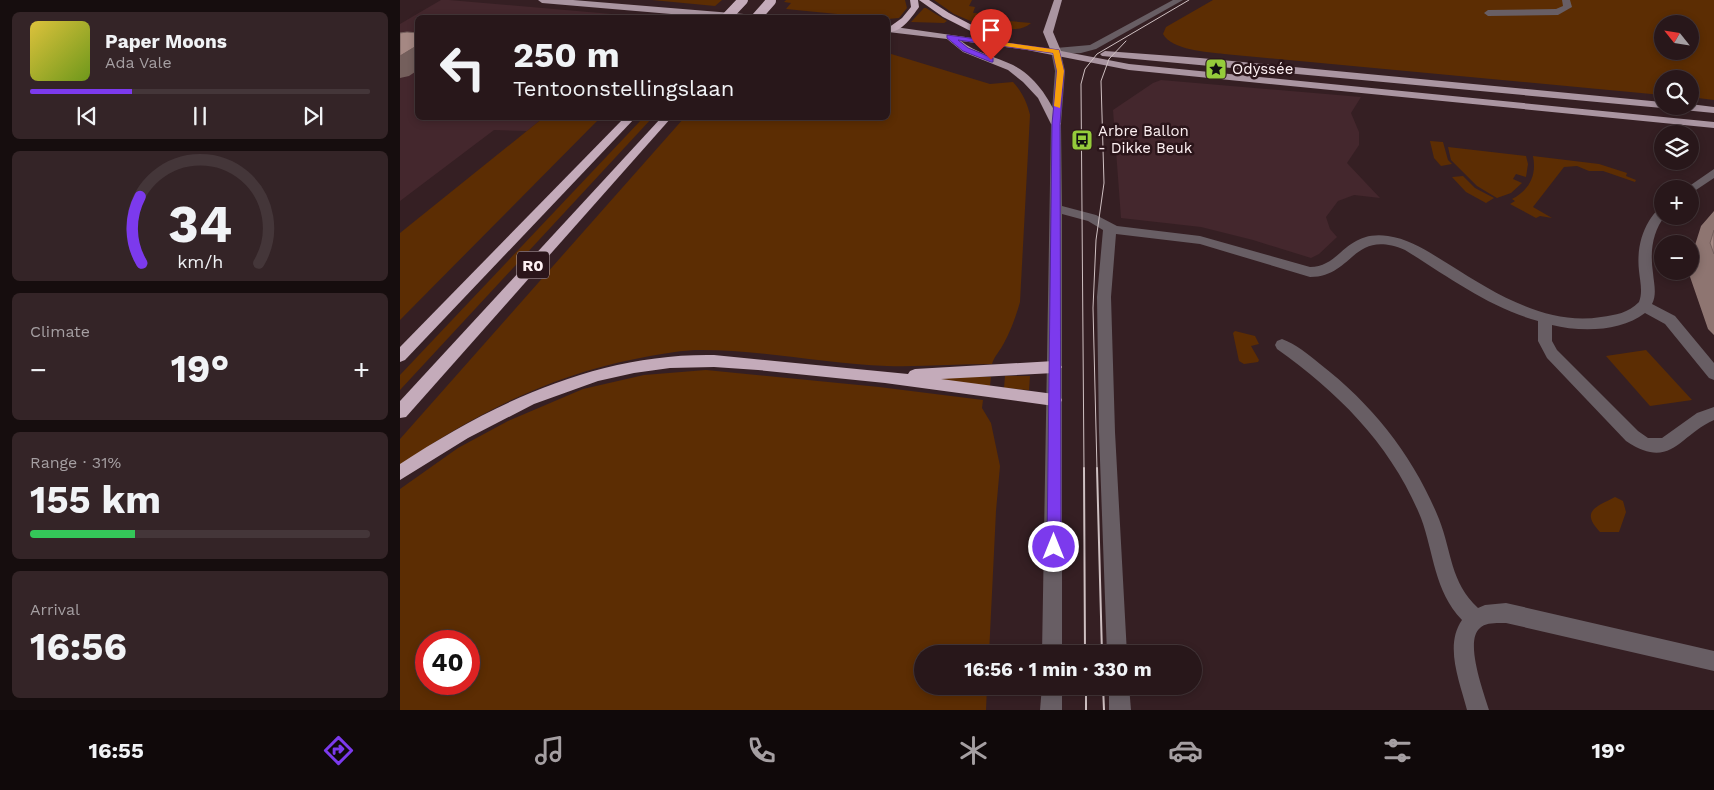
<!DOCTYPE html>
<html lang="en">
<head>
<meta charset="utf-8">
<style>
	:root { --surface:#28171a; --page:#342427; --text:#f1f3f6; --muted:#a59fa2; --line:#443639; --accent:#7c3aed }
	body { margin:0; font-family:"Work Sans",sans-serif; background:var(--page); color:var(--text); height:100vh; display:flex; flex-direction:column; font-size:19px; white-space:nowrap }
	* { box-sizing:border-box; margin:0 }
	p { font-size:16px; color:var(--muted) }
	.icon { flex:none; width:28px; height:28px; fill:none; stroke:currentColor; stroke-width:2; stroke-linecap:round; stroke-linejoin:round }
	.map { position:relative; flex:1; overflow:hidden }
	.drawer { display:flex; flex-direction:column; gap:12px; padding:12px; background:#160d0e; width:400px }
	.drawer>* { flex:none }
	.hud { position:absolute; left:15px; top:15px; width:475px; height:105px; border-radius:8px; box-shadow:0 2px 8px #0003,0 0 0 1px var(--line); background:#28171a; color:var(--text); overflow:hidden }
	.needle { width:32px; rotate:300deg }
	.tools { position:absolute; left:1254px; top:15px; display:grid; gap:10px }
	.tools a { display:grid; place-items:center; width:45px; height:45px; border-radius:50%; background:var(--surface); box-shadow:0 2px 8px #0003,0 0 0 1px var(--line); font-size:25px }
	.speed { position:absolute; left:15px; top:630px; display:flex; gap:10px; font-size:25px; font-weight:700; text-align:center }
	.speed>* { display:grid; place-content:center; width:65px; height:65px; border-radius:50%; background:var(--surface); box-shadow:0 2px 8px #0003,0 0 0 1px var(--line); line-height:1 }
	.speed .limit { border:8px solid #d22; background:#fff; color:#111 }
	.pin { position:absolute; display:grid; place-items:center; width:42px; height:42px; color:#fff; margin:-51px -21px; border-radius:50% 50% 50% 0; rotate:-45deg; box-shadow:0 0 5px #0007 }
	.pin .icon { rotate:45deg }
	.me { position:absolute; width:55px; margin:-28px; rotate:0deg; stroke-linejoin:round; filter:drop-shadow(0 0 4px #0008) }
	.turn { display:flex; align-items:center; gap:18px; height:105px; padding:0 15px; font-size:22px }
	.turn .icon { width:65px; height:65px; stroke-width:2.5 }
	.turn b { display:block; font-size:35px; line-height:42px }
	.big { font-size:38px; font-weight:700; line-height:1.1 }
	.drawer .widget { flex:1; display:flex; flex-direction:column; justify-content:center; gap:8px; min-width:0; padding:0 18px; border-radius:8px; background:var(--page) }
	.drawer .dial { align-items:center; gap:0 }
	.dial svg { height:130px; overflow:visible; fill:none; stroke:var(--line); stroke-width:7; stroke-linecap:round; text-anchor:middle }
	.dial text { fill:var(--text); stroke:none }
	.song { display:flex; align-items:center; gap:15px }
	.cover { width:60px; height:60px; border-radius:8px; background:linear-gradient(135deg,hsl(50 70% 55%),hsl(80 70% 35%)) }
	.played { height:5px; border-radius:2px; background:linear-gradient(90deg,var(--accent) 30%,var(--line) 30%) }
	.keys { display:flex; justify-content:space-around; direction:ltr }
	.heat { display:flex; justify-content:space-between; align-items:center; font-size:28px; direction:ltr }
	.charge { height:8px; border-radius:4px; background:linear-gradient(90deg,#34c759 31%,var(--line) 0) }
	.trip { position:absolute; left:514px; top:645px; width:288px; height:50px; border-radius:25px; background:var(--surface); box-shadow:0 2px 8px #0003,0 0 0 1px var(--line); font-weight:700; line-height:50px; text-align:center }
	.tabs { display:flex; height:80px; justify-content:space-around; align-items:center; background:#10090a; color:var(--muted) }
	.tabs .icon { width:35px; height:35px }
	.tabs .current { color:var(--accent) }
	.tabs b { font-size:22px; color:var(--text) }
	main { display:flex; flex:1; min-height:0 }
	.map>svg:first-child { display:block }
	.built { fill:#44272d }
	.green { fill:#5c2d03; fill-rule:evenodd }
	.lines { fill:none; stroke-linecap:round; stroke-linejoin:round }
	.minor { fill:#685e64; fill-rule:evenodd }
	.major { fill:#aa95a1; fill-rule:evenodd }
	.highway { fill:#c4abba; fill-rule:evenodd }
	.tram-far1 { stroke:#cfc0c2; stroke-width:1 }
	.tram { stroke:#cfc0c2; stroke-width:2 }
	.highway-bridge { stroke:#c4abba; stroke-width:10 }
	.wall { fill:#8e7571 }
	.shaded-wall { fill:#745f5c }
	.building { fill:#a58883; stroke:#745f5c }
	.route { fill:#7c3aed; stroke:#51269a }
	.slow { fill:#f59e0b }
	.labels { text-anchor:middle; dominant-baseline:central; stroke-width:5; stroke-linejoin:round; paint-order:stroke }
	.far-poi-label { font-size:15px; fill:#fef1f3; stroke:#2b151a; text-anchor:start }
	.shield { fill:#2b151a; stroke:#bfafb2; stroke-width:1 }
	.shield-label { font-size:16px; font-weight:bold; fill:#fef1f3 }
</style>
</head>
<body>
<main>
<section class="drawer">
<div class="widget">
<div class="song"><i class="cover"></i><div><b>Paper Moons</b><p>Ada Vale</p></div></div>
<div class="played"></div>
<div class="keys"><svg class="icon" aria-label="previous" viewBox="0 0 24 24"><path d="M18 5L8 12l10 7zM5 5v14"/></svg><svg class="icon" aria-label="pause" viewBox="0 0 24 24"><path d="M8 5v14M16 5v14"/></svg><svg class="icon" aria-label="next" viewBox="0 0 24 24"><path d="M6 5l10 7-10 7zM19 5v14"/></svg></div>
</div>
<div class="widget dial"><svg viewBox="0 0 100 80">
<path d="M14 69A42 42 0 1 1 86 69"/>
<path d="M14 69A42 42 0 0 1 13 28" stroke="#7c3aed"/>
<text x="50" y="56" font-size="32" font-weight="700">34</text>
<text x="50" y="72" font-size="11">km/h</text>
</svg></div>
<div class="widget"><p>Climate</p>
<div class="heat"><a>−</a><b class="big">19°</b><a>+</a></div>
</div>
<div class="widget"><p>Range · 31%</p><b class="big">155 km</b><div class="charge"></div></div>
<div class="widget"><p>Arrival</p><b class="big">16:56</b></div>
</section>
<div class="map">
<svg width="1314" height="710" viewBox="0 0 1314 710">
	<rect width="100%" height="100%" fill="#351f23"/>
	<g class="built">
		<path d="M41,0H49L246,17L18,18V118H143L127,131L94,130L0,201V24Z"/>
		<path d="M761,80L961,97L951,113L959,132V145L947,163L980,198L954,195L938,201L926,217L930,229L937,237L919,254L911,258L853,240L801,227L721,218L713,110L753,83Z"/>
	</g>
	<g class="green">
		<path d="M252,0H322L315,6Z"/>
		<path d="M386,0H505L507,8L499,18L488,19L386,9L391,3L384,2Z"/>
		<path d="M534,0H572L569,6L575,7L573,13L598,14L597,20L631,23C619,34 598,28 584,23L580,25L554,14Z"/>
		<path d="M813,0H1314V100L1290,97V79H1262V95L824,54C808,52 771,50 763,34L766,27ZM1262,24H1290V51H1262Z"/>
		<path d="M524,8H526L547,21L544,23L511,22Z"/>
		<path d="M488,53L590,84L613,82C622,92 627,102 630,115L620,302C616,316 611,330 604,343C600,351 595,355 592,364C557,364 522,367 487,366C423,364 359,349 295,350C275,351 255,355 235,359C149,376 72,415 0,465V439L284,118H488Z"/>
		<path d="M143,118H200L0,320V233Z"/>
		<path d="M243,118H252L0,390V375Z"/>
		<path d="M1030,141L1043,142L1048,160L1052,164L1041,166L1034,158Z"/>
		<path d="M1048,147L1126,156L1128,164L1126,177L1116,174L1113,179L1122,183L1111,193L1097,198L1077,186L1051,160Z"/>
		<path d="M1133,156L1199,164L1227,173L1226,176L1236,180L1235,182L1203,171H1189L1177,166L1164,167L1133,207L1152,218L1140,216L1136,218L1110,204L1115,201L1112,199C1129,190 1137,176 1133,156Z"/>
		<path d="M1063,176L1075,188L1094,198L1086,203L1066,192L1052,177Z"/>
		<path d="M835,331L855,336L859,344L851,346L859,360L858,362L844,364L839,361L833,333Z"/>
		<path d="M1246,350L1292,400L1250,406L1206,356Z"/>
		<path d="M306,370L479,387L583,400L582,408L591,423L600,466L596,511L589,654H522V686H587L586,710H0V489L58,448L108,421L183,389L244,375ZM69,641V684H26V641Z"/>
		<path d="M605,376H630L629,390L604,388Z"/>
		<path d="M540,377H591L590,386L540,381Z"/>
		<path d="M1215,497L1223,501L1226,512L1219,532H1200C1180,511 1196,507 1215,497Z"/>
	</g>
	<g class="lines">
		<g class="minor">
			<path d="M773,0H783L696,49L681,53L661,54L665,71L661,124L662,206L696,215L717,226L800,236L910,267C941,267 945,230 988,236C1011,239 1030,253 1050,265C1094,293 1147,326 1201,317C1216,315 1228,313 1239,302C1243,292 1240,281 1239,271C1237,253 1240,236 1249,221C1253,215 1256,210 1262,208V216H1265C1252,232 1250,253 1253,273C1254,284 1257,294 1252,304L1275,316L1314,363V380L1309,378L1265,324L1245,313C1221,332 1180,332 1152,325V341L1157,350L1238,431L1248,438H1262L1297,413L1314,407V420C1278,436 1271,471 1226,441L1147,358L1138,341V321C1090,308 1047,276 1005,250C952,228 954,277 910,277L800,244L716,234L711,297L715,432L727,654H707L699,432L697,297L703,230L688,221L662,214V654H642L651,124L655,71L651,51L656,48L690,45Z"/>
			<path d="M1162,0H1170L1172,7L1158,15L1088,16L1084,13L1088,10L1156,9L1163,6Z"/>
			<path d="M1314,169V178L1290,194V189H1285Z"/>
			<path d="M882,339C896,344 909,355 920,364C973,405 1014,457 1039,519C1052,552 1050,582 1078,608L1085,605L1106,603L1314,651V671L1106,623C1098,623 1086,622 1080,628C1064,641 1084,693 1089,710H1067C1060,682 1044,646 1062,620C1034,591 1034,553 1021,518C992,446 939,393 877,349L875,345L877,341Z"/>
			<path d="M642,686H662V710H640Z"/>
			<path d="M709,686H729L731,710H709Z"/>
		</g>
		<g class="major">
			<path d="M138,0H173L356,15L360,18H318L142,3Z"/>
			<path d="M654,0H662L653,32L661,51L729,64L1314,122V128L729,70L627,50L561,41C576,53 596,57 613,65C638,78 650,101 661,124L656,127L651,124L638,98L623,82L608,70L563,52L547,39L488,32V26L650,49L643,32Z"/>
			<path d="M705,51L800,58L1262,102V106H1266L1262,108L702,56L700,54Z"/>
			<path d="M1290,104L1314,107V113L1273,109L1268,106H1290Z"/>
		</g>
		<g class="highway">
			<path d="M510,0H518L519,7C512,17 501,33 488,32V28L502,18L511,7Z"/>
			<path d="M519,0H529L549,13L606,43L604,45H598L543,17Z"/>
			<path d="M224,118H235L5,360L0,362V347Z"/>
			<path d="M261,118H271L6,417L0,418V401Z"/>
			<path d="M314,355L508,374L510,371L515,369L654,361L659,363L662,367L659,371L654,373L541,379L654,394L660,396L662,400L660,404L654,406L485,383L358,370L314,367L270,368L234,373L198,381L134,404L68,438L0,480V464C94,402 199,353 314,355Z"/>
		</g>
		<g class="tram-far1">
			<path d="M684,469L681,84L685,69L697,54L789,0"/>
			<path d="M697,469L693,308L696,240L704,183L701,81L709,59L726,41"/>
		</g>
		<g class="tram">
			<path d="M684,468L685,654"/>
			<path d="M697,468L702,654"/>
			<path d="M686,686V710"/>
			<path d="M703,686L704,710"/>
		</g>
		<g class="highway-bridge">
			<path d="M326,18L343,0"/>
			<path d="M356,18L371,1"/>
		</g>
	</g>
	<path class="wall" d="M1314,211V335L1308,329L1288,271H1290V261L1301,226Z"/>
	<path class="shaded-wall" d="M18,45V70L9,76L0,78V56Z"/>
	<g class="building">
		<path d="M7,32L18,33V45L0,56V33Z"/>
		<path d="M1314,230V254L1310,243Z"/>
	</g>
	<path class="route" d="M547,35L659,50L664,71L660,124L661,547L659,552L654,554L649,552L647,547L652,124L657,71L653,53L558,40L568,48L593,58V62H591L563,51L547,38Z"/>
	<path class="slow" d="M580,39L659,50L664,71L660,108L654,106L657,71L653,53L582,43L579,41Z"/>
	<defs>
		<g id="sight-square" transform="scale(1.125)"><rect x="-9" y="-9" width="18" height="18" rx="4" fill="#95cc3b" stroke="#2b151a"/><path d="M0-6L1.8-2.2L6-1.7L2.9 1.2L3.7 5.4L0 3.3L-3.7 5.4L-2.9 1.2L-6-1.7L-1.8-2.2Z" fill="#111"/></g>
		<g id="bus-square" transform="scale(1.125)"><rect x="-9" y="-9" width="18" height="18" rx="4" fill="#95cc3b" stroke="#2b151a"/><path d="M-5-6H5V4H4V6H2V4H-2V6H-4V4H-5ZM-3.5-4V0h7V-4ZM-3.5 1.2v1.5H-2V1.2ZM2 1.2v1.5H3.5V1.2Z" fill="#111"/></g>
	</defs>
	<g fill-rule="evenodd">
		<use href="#sight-square" x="816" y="69"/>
		<use href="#bus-square" x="682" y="140"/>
	</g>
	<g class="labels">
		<g class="far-poi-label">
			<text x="832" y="69">Odyssée</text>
			<text x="698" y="131">Arbre Ballon<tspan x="698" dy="17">- Dikke Beuk</tspan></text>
		</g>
		<rect class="shield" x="117" y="251.5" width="32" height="27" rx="4"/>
		<g class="shield-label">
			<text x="133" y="265">R0</text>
		</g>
	</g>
</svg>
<div class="tools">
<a><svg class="needle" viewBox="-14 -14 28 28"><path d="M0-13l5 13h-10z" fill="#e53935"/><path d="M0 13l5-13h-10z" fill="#a59fa2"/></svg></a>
<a><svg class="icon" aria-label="search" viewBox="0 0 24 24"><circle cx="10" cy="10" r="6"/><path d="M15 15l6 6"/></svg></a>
<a><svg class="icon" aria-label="layers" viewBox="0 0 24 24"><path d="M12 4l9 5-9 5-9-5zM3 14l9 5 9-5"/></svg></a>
<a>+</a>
<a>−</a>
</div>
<div class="speed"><div class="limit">40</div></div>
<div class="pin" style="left:591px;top:60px;background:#d93025"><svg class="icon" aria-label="arrive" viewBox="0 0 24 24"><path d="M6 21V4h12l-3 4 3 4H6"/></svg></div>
<svg class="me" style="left:654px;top:547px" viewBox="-20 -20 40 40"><circle r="17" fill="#7c3aed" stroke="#fff" stroke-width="3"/><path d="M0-11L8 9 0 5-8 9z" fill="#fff"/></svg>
<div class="trip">16:56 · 1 min · 330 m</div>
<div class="hud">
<div class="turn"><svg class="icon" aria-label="left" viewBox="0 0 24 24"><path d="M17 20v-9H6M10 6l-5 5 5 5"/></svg><div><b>250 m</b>Tentoonstellingslaan</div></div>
</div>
</div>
</main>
<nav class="tabs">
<b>16:55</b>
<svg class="icon current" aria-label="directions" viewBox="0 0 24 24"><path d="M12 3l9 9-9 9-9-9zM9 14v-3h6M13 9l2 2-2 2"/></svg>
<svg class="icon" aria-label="music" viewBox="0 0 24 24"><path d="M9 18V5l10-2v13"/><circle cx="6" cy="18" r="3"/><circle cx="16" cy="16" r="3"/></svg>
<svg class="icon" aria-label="phone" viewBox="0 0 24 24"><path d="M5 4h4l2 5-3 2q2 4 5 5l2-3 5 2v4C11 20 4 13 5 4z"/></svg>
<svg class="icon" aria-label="climate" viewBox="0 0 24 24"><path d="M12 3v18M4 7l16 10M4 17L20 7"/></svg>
<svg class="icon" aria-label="car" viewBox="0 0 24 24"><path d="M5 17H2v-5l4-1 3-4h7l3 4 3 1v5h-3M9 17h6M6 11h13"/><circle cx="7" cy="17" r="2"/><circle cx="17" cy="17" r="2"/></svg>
<svg class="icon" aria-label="filters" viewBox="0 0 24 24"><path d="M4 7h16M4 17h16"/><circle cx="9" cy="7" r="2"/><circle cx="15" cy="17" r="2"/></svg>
<b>19°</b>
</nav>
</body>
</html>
